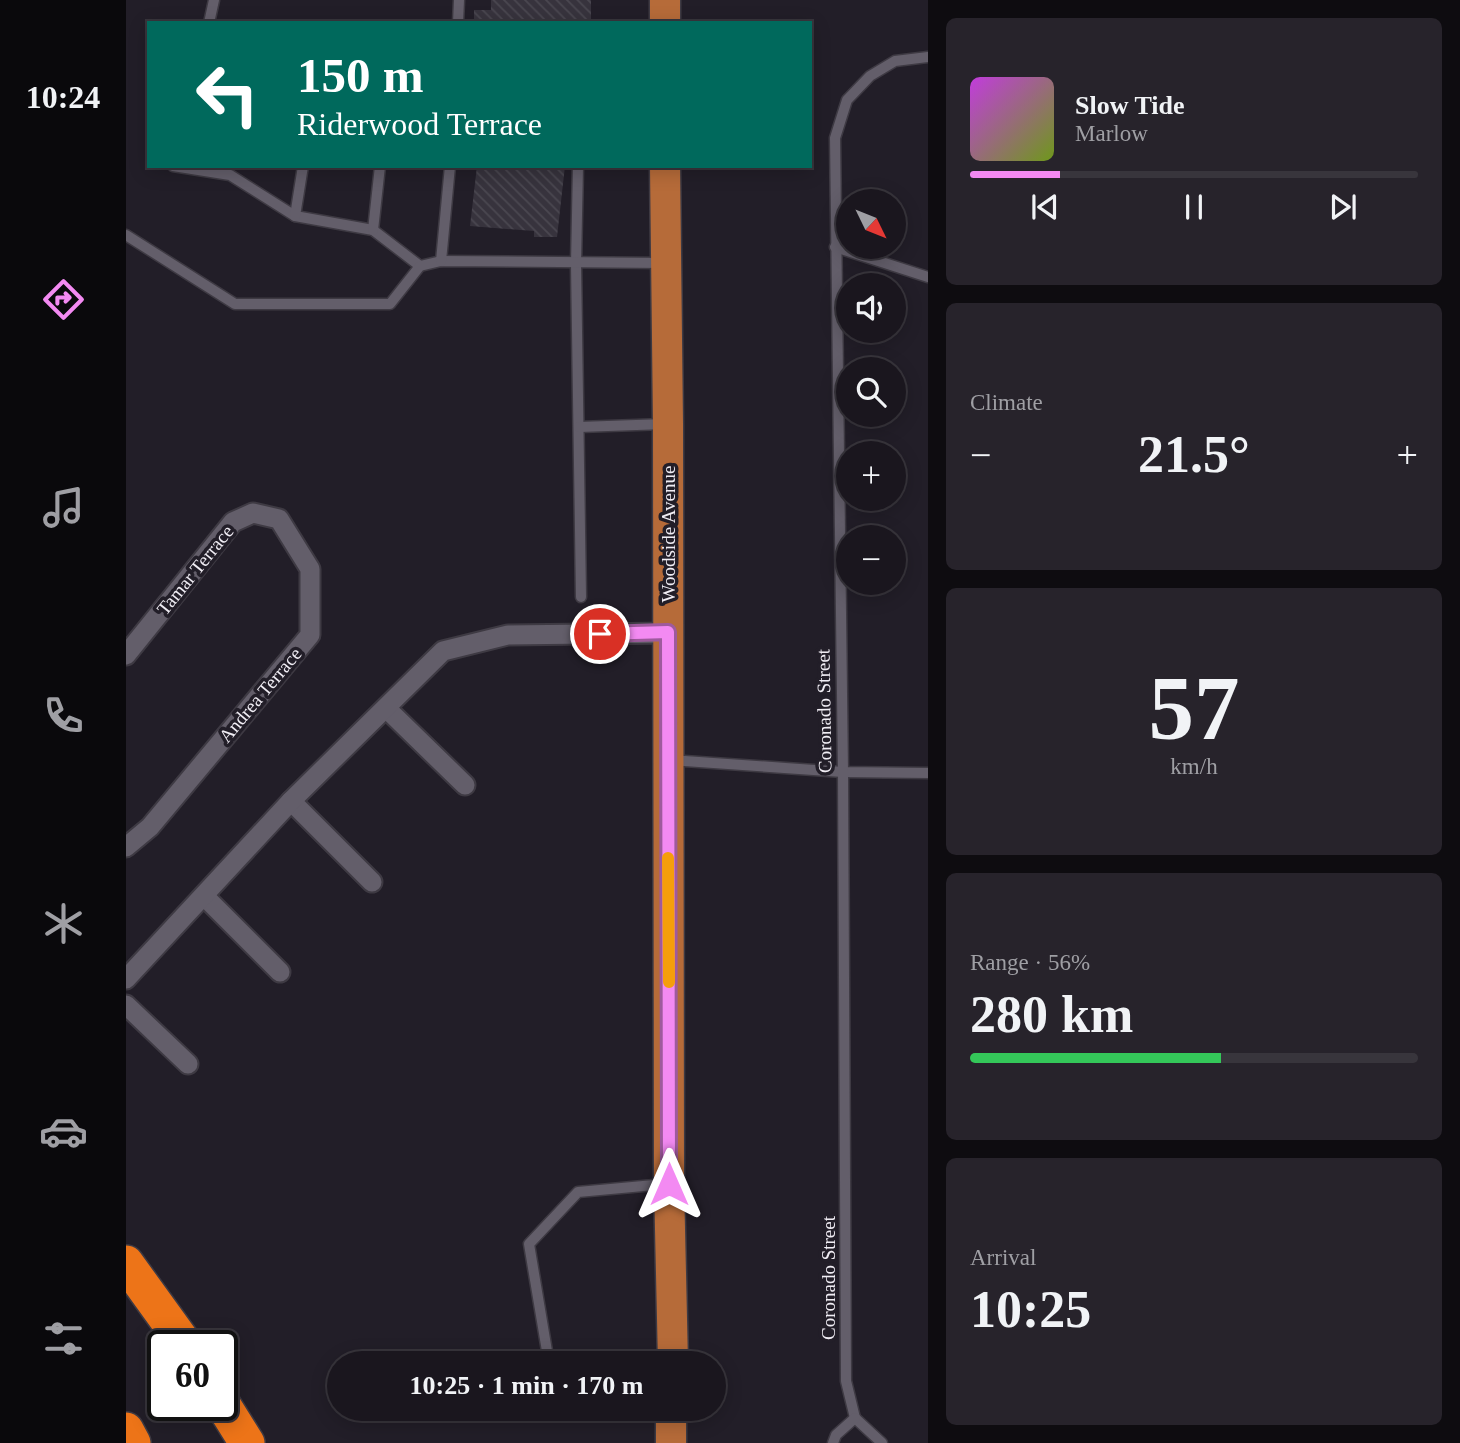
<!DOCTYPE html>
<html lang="en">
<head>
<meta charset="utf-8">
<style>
	:root { --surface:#1a161e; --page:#27232b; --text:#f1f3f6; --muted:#9f9fa4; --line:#38353c; --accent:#f38af2 }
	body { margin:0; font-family:Georgia,serif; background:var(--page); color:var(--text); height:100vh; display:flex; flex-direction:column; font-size:26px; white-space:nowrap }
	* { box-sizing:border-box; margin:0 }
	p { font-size:23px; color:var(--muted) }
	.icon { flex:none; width:38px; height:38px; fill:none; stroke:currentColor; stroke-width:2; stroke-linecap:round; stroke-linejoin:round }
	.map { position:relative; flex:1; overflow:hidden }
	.drawer { display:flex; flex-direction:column; gap:18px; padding:18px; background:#0e0c10; width:532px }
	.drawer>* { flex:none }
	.banner { position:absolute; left:21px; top:21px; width:665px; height:147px; border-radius:0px; box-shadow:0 4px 18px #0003,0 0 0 2px var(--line); background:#00695c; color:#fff; overflow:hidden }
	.needle { width:46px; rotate:133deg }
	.buttons { position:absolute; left:710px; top:189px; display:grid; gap:14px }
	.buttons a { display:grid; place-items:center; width:70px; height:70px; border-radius:50%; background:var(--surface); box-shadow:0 4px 18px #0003,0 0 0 2px var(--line); font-size:35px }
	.speed { position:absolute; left:21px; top:1330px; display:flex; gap:14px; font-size:35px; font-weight:700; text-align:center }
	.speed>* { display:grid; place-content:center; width:91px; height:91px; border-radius:50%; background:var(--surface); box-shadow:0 4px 18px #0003,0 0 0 2px var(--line); line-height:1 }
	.speed .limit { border:4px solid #111; border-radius:10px; background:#fff; color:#111 }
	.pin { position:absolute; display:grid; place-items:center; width:60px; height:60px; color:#fff; margin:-30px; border:4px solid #fff; border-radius:50%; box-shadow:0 2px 7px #0007 }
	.me { position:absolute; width:77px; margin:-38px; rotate:0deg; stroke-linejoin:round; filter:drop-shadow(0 0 5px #0008) }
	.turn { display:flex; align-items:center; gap:24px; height:147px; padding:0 35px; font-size:32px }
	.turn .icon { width:91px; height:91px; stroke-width:2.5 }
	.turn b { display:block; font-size:49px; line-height:60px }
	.big { font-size:52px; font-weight:700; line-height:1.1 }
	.drawer .widget { flex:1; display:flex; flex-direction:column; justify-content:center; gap:10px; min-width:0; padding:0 24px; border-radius:10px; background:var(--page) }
	.drawer .dial { align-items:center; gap:0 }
	.dial b { font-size:91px; line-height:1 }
	.song { display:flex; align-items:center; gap:21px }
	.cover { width:84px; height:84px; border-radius:10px; background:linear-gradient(135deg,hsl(290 70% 55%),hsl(80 70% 35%)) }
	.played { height:7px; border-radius:4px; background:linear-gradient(90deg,var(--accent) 20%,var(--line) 20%) }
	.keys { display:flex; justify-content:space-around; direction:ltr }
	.heat { display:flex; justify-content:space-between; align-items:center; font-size:38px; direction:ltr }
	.charge { height:10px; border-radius:5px; background:linear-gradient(90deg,#34c759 56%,var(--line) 0) }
	.trip { position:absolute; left:201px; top:1351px; width:399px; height:70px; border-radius:35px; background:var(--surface); box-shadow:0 4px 18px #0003,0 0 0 2px var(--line); font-weight:700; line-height:70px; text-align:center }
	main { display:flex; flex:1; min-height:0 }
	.tab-bar { display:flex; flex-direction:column; width:126px; justify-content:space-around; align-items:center; background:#0a090c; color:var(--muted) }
	.tab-bar .icon { width:49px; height:49px }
	.tab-bar .active { color:var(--accent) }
	.tab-bar b { font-size:32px; color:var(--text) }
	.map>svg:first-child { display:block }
	.building { fill:url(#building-back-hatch) }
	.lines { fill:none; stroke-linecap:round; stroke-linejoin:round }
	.service-casing { stroke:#3e3a43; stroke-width:13 }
	.minor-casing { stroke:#3e3a43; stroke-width:23 }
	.primary-casing { stroke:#3e3a43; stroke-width:33 }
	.motorway-casing { stroke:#3e3a43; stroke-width:38 }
	.service { stroke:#635e6a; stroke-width:10 }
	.minor { stroke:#635e6a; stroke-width:19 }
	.primary { stroke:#b66b39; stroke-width:30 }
	.motorway { stroke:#ed7418; stroke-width:35 }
	.route-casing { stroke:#9e5a9d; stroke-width:18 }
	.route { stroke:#f38af2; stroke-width:12 }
	.slow { stroke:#f59e0b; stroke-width:12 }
	.labels { text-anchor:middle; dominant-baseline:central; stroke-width:7; stroke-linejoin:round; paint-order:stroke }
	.street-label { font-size:19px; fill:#f0edf4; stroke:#221e28 }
</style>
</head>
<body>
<main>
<nav class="tab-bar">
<b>10:24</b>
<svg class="icon active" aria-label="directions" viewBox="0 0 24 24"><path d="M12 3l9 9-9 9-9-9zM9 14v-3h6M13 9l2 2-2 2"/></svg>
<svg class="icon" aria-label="music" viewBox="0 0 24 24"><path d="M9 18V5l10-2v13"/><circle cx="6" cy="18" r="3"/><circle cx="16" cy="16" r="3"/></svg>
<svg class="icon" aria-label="phone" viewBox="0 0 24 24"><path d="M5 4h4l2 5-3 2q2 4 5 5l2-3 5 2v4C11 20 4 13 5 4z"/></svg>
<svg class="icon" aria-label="climate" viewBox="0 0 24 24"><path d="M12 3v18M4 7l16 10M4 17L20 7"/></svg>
<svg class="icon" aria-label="car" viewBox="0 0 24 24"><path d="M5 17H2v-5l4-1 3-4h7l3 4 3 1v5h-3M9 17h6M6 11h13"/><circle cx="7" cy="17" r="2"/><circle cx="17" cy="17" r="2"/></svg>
<svg class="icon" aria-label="filters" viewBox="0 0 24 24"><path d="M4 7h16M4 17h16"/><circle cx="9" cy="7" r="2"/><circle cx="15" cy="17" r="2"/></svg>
</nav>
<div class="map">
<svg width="802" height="1443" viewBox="0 0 802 1443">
	<defs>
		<pattern id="building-back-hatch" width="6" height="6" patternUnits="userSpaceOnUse" patternTransform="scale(1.75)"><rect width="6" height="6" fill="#37333d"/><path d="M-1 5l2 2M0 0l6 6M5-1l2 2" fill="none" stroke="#4a4750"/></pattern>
	</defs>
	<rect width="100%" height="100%" fill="#221e28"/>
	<g class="building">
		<path d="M365,0H465V23H348V10H365Z"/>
		<path d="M351,166H439L431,237H408V231L344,226Z"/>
	</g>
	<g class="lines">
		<g class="service-casing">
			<g id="service">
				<path d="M83,23L88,0"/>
				<path d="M332,23L333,0"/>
				<path d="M47,166L104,175L169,216L247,230L294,266"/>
				<path d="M452,166L450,264L455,597"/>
				<path d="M169,216L177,166"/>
				<path d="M247,230L254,166"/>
				<path d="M0,235L109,304H264L294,266L315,261L537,263"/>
				<path d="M709,247L802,277"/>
				<path d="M315,261L324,166"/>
				<path d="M453,427L539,424"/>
				<path d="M544,760L717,772L802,773"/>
				<path d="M423,1363L403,1244L452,1192L539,1184"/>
				<path d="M510,1363L544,1359"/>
				<path d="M729,1418L720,1381L717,772L709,138L721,100L744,76L769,61L802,57"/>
				<path d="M729,1418L756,1443"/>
				<path d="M707,1443L710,1435L729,1418"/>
			</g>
		</g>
		<g class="minor-casing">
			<g id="minor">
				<path d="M0,655L107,522L127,513L153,519L184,569V635L24,827L0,847"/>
				<path d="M260,708L339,785"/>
				<path d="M165,801L246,882"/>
				<path d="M78,896L154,972"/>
				<path d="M0,979L165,801L317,651L382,635L542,633"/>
				<path d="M0,1005L62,1064"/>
			</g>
		</g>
		<g class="primary-casing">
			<g id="primary">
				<path d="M539,23V0"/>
				<path d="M539,166L542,424L543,1184L547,1363"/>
				<path d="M545,1443V1409"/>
			</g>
		</g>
		<g class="motorway-casing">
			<g id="motorway">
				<path d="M0,1263L60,1346"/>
				<path d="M96,1403L121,1443"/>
				<path d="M0,1430L7,1443"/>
			</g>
		</g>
		<use href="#service" class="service"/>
		<use href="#minor" class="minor"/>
		<use href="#primary" class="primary"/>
		<use href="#motorway" class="motorway"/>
	</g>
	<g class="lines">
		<g class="route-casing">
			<path id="route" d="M474,634L542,632L543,1184"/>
		</g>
		<use href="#route" class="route"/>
		<path class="slow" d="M542,858L543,982"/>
	</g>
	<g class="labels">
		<g class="street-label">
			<text transform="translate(542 534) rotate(-90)">Woodside Avenue</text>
			<text transform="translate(69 570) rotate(-51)">Tamar Terrace</text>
			<text transform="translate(134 695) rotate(-50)">Andrea Terrace</text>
			<text transform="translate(698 711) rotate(-91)">Coronado Street</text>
			<text transform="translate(702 1278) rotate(-90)">Coronado Street</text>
		</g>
	</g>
</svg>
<div class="buttons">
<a><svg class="needle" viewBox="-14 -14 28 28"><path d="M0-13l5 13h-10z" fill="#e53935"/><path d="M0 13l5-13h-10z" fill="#9f9fa4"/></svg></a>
<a><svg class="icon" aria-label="sound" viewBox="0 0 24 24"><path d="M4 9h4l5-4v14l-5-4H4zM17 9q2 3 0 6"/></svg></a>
<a><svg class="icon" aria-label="search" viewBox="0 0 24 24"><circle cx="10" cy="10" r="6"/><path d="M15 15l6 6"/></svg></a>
<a>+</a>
<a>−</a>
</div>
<div class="speed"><div class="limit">60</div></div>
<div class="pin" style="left:474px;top:634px;background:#d93025"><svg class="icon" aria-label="arrive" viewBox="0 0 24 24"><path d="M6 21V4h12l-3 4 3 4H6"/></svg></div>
<svg class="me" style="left:543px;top:1184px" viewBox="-20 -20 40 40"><path d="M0-17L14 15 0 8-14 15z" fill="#f38af2" stroke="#fff" stroke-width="4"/></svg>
<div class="trip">10:25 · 1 min · 170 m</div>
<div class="banner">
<div class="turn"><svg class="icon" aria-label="left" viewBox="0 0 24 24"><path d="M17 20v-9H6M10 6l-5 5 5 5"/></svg><div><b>150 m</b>Riderwood Terrace</div></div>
</div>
</div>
<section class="drawer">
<div class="widget">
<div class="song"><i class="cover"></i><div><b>Slow Tide</b><p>Marlow</p></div></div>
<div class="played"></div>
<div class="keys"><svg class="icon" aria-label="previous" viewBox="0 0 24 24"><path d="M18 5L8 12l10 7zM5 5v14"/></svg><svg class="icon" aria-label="pause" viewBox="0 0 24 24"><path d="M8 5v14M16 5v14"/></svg><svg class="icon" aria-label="next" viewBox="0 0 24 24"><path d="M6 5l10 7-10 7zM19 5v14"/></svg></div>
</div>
<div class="widget"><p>Climate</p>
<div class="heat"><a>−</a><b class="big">21.5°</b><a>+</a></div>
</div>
<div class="widget dial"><b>57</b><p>km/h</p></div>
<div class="widget"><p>Range · 56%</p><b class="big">280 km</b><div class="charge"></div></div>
<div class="widget"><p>Arrival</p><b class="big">10:25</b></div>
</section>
</main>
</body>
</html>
